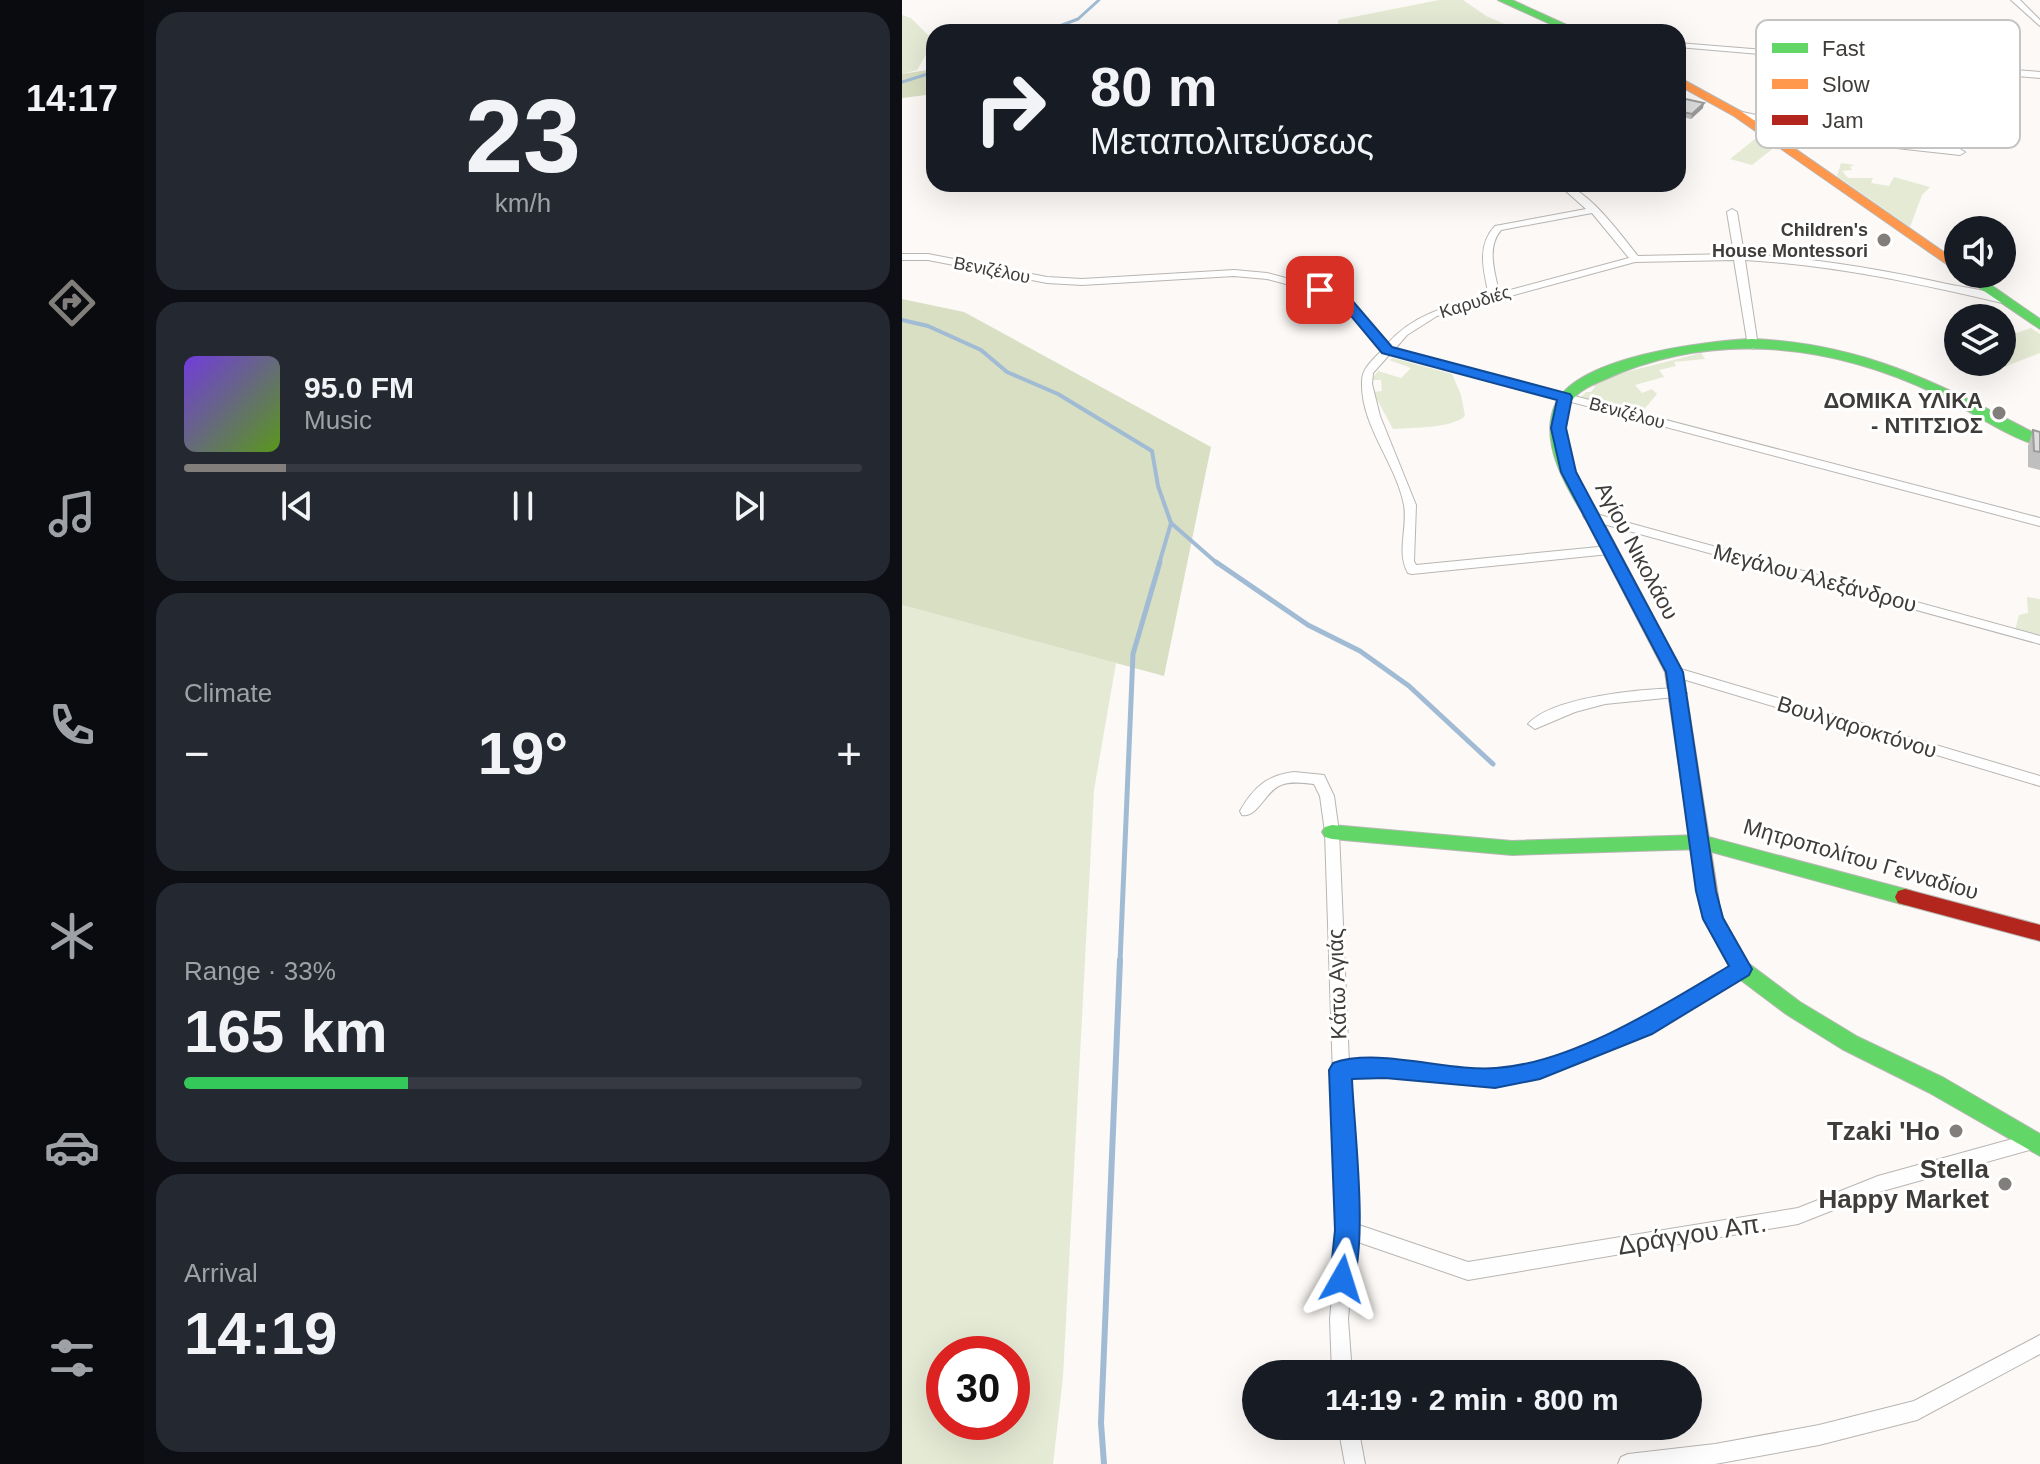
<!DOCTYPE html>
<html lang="en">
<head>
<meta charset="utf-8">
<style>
	:root { --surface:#171b24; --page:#242831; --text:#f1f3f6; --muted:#9ea1a6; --line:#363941; --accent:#817e7b }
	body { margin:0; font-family:Arial,sans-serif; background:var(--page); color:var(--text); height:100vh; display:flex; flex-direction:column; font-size:30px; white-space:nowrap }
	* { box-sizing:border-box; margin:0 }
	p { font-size:26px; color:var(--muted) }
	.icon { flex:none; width:44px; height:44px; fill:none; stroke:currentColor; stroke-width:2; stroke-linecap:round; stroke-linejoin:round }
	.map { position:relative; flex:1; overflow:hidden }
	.details { display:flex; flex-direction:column; gap:12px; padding:12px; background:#0d0f14; width:758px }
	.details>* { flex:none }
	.banner { position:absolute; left:24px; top:24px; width:760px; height:168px; border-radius:24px; box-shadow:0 8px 32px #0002; background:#171b24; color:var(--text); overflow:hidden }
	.controls { position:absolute; left:1042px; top:216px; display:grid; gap:16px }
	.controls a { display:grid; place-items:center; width:72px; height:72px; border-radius:50%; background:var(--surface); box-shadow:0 8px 32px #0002; font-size:40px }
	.speed { position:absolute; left:24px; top:1336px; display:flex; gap:16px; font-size:40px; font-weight:700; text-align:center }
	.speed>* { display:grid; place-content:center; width:104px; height:104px; border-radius:50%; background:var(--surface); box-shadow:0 8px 32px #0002; line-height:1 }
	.speed .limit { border:12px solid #d22; background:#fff; color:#111 }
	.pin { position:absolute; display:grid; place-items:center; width:68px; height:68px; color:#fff; margin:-34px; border-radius:16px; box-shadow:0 4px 12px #0006 }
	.me { position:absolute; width:88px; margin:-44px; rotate:6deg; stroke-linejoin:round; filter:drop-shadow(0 0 6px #0008) }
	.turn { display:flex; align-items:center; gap:28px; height:168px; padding:0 32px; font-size:36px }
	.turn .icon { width:104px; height:104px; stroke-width:2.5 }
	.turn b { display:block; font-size:56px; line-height:68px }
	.big { font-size:60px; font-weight:800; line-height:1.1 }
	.details .card { flex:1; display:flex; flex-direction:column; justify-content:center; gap:12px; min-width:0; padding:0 28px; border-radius:24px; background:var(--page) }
	.details .dial { align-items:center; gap:0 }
	.dial b { font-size:104px; line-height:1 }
	.song { display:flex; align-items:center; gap:24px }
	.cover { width:96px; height:96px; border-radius:12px; background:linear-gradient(135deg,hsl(260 70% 55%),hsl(90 70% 35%)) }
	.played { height:8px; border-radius:4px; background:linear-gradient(90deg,var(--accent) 15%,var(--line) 15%) }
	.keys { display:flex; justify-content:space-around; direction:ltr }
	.heat { display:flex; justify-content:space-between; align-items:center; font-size:44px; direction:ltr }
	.charge { height:12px; border-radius:6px; background:linear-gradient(90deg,#34c759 33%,var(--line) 0) }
	.trip { position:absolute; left:340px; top:1360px; width:460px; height:80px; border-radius:40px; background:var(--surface); box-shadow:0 8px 32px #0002; font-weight:800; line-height:80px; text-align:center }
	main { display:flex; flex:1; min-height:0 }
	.tab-bar { display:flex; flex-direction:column; width:144px; justify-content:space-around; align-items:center; background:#090b0e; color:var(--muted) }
	.tab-bar .icon { width:56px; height:56px }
	.tab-bar .active { color:var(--accent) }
	.tab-bar b { font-size:36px; color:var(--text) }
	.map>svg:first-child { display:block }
	.green { fill:#e5ead5; fill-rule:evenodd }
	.forest { fill:#d8dfc2 }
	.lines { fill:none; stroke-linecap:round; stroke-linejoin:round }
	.stream-far3 { stroke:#a1bbd4; stroke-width:3 }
	.stream-far2 { stroke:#a1bbd4; stroke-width:4 }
	.stream-far1 { stroke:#a1bbd4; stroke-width:5 }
	.stream { stroke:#a1bbd4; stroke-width:6 }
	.street-casing { stroke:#b8b6b3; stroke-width:2 }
	.fast-casing { stroke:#b8b6b3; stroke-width:2 }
	.slow-casing { stroke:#b8b6b3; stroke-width:2 }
	.jam-casing { stroke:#b8b6b3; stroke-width:2 }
	.street { fill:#fffefe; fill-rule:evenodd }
	.fast { fill:#63d668; fill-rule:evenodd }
	.slow { fill:#ff974d; fill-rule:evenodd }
	.jam { fill:#b3261e; fill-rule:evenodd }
	.wall { fill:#c0bfbf }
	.shaded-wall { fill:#9c9b9b }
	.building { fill:#dfdede; stroke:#9c9b9b; stroke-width:2 }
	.route { fill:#1a73e8; stroke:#114b97; stroke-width:2 }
	.poi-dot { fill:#817e7b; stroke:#fff; stroke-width:3 }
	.labels { text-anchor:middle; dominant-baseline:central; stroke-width:6; stroke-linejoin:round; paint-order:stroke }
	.far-poi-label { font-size:18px; font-weight:bold; fill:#3f3c39; stroke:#fff; text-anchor:end }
	.far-street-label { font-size:18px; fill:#3f3c39; stroke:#fff }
	.poi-label { font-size:22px; font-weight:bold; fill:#3f3c39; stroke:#fff; text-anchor:end }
	.street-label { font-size:22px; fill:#3f3c39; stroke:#fff }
	.near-poi-label { font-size:26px; font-weight:bold; fill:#3f3c39; stroke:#fff; text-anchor:end }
	.near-street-label { font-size:26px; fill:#3f3c39; stroke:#fff }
	.key { fill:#fff; stroke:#c5c4c4; stroke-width:2 }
	.key-label { font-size:22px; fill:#3f3c39 }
</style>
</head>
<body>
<main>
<nav class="tab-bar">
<b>14:17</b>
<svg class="icon active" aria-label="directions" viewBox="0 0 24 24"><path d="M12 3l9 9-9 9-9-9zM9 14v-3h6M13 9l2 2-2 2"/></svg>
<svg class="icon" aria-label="music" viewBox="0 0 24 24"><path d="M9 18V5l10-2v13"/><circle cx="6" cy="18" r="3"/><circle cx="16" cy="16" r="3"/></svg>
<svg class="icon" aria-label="phone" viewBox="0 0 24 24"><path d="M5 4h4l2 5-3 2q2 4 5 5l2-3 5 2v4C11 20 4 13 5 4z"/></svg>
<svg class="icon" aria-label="climate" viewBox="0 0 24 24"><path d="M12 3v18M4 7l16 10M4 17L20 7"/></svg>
<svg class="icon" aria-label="car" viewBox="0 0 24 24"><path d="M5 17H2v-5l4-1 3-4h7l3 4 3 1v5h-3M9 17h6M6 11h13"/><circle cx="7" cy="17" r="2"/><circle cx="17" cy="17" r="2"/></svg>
<svg class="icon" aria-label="filters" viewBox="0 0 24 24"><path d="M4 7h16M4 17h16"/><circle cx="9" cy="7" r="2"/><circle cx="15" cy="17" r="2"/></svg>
</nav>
<section class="details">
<div class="card dial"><b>23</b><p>km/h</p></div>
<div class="card">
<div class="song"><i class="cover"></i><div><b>95.0 FM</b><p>Music</p></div></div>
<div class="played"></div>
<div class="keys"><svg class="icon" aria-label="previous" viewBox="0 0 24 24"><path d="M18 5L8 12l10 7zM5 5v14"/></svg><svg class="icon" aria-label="pause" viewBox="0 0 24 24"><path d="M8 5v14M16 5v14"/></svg><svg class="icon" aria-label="next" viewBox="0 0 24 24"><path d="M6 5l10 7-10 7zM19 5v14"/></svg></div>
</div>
<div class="card"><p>Climate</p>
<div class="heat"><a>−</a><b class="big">19°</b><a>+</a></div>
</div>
<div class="card"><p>Range · 33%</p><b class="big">165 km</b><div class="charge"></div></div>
<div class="card"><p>Arrival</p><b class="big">14:19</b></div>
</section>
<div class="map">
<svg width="1138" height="1464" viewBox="0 0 1138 1464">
	<rect width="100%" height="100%" fill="#fcf9f6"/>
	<g class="green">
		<path d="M537,0H561L584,16L621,32H452L436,23V20Z"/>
		<path d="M0,15L9,18L32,41L15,70L0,74Z"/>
		<path d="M858,135L874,146L850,165L828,159Z"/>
		<path d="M939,163L952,165L948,167L950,170L940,171L946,178H971L969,183L987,186L992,177L1028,187L1020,195L1008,227L935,176Z"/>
		<path d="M1129,328L1138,334V353L1102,367L1095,362H1100V338Z"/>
		<path d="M799,353L803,359L772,362L774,366L757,370L762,377L733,385L740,393L750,389L755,394L738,414L682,400L679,397L684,392H689L693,387L691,385L720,373Z"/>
		<path d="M491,358L550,374L559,395L563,416C549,429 511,427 491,429L471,392L480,391L479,380H469L476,371L499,378L509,368L487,360Z"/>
		<path d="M1125,597L1138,599V636L1113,630L1117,615L1126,613Z"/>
		<path d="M0,605L214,663L192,790L161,1377L151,1464H0ZM42,1354H110V1422H42Z"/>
	</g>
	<g class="forest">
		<path d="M32,69V94L0,98V74Z"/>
		<path d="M0,299L62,312L309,447L262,676L0,605Z"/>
	</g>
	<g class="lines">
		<g class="stream-far3">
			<path d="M142,32L176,19L197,0"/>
			<path d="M0,82L32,72"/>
		</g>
		<g class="stream-far2">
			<path d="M0,320L26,326L79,350L105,372L156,394L250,451L256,486L269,523L316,564"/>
			<path d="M257,564L269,523"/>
		</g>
		<g class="stream-far1">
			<path d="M314,562L406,625L458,651L507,686L591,764"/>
			<path d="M218,962L231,654L258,562"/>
		</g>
		<path class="stream" d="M202,1464L199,1423L218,960"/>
		<g class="street-casing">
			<g id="street">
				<path d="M1109,0H1118L1138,20V26Z"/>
				<path d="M776,43L1138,72V78L776,47Z"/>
				<path d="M836,111L958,138L1058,149L1063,152L1058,155L958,144L833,116L832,114Z"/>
				<path d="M656,184C683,184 719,235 736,256L832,254L825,212L830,209L835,212L842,254C911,258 978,269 1045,284C1064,288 1090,290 1105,300L1100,303C1015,283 930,265 843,260L856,346L851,349L846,346L832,260L733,262L535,316L505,335L493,349L1138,518V526L488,354L471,373L470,384L478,416L514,505L512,561L514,565L707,546L713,550L707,554L510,574L506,573C494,552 506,528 502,505C494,463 458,425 460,381C460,368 471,360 480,350L441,304L414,292L365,279L332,276L180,285L145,283L26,260H0V254H26L145,277L180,279L332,270L365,273L422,288L449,300L485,344C514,312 547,306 587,296C582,272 574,246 593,226L684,209ZM690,213L727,258L597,293C593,272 584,248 599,230Z"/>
				<path d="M687,512L1138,636V644L683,519L681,516L683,513Z"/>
				<path d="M772,667L1138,776V786L767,675L765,672L767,669Z"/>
				<path d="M778,688L783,690L785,693L783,696L703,704L673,712L633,729L626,724C651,696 741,689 778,688Z"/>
				<path d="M392,772L422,775L432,796L437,832L447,1063L483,1062L593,1071L637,1063L736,1023L833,964L839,962L845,964L847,969L845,974L748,1033L638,1077L593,1085L483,1076L448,1077L454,1224L566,1262L896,1208L976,1176L1132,1133L1138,1135V1147L977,1192L896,1224L566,1280L453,1241L446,1319L450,1374H430L428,1319L436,1230L423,832L418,796L412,784C402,783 389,781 379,785C363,791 356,818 340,815L338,811C351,788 365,775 392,772Z"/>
				<path d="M1138,1335V1354L1015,1420L917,1445L813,1464H716L719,1457L726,1454L813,1444L917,1425L1012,1401Z"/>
				<path d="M436,1426H456L463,1464H443Z"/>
			</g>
		</g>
		<g class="fast-casing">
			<g id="fast">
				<path d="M596,0H610L680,32H666Z"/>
				<path d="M1057,274H1073L1138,319V329Z"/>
				<path d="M850,339C965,344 1039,385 1138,436V446C1104,437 1067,409 1034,394C929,344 813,330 704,379C692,384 676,390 669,402C648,437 681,486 698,516L696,519H684C665,489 637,443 653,405C673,357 803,341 850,339Z"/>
				<path d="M430,825L610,841L799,835L1003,889L1010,891L1013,897L1010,903L1003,905L799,849L610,855L430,839L423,837L420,832L423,827Z"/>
				<path d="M807,894L814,896L821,918L846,963L898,1002L956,1037L1042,1078L1138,1134V1156L1026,1092L940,1049L884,1014L832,975L801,919L797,902L800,896Z"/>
			</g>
		</g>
		<g class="slow-casing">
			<g id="slow">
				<path d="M776,77L840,112L1056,262V272L832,116L776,85Z"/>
				<path d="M690,511L698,516L781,672L817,902L814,908L807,910L800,908L797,902L763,672L682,516Z"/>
			</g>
		</g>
		<g class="jam-casing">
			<path id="jam" d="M1003,889L1138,925V941L996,903L993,897L996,891Z"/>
		</g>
		<use href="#street" class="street"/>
		<use href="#fast" class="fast"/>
		<use href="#slow" class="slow"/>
		<use href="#jam" class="jam"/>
	</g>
	<g class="wall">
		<path d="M776,100L801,108L789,119L776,116Z"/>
		<path d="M1131,430L1138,432V470L1126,467V446Z"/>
	</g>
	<path class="shaded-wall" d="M802,103L801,108L789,119L790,114Z"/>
	<g class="building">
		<path d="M779,98L802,103L790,114L776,111V100Z"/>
		<path d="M1131,430L1138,432V452L1132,451Z"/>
	</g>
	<path class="route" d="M418,286L449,299L490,347L668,394L670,397L664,428L674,472L781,672L814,891L821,918L850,969L847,975L750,1034L638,1079L593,1088L483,1078L450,1079C452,1128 467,1246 449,1287L440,1291L431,1287L428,1279L433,1230L427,1070L431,1063C476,1047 546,1072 594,1068C671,1063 762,1005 827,966L801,919L794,891L764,672L659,472L649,428L655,400L480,353L440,305L413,292L412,290Z"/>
	<g class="poi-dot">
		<circle cx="982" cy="240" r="8"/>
		<circle cx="1097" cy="413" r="8"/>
		<circle cx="1054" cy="1131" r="8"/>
		<circle cx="1103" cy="1184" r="8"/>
	</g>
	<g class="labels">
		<g class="far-poi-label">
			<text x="966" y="230">Children's<tspan x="966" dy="21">House Montessori</tspan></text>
		</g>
		<g class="far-street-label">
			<text transform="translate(90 270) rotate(11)">Βενιζέλου</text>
			<text transform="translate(573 302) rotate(-17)">Καρυδιές</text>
			<text transform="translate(725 413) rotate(15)">Βενιζέλου</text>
		</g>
		<g class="poi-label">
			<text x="1081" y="400">ΔΟΜΙΚΑ ΥΛΙΚΑ<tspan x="1081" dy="25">- ΝΤΙΤΣΙΟΣ</tspan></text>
		</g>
		<g class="street-label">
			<text transform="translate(735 551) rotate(62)">Αγίου Νικολάου</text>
			<text transform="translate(913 578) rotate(15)">Μεγάλου Αλεξάνδρου</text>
			<text transform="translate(955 727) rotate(17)">Βουλγαροκτόνου</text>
			<text transform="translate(959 859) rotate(16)">Μητροπολίτου Γενναδίου</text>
			<text transform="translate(435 984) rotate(-92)">Κάτω Αγιάς</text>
		</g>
		<g class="near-poi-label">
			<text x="1038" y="1131">Tzaki 'Ho</text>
			<text x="1087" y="1169">Stella<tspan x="1087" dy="30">Happy Market</tspan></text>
		</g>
		<g class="near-street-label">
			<text transform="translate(790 1234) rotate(-9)">Δράγγου Απ.</text>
		</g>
	</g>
	<rect x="854" y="20" width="264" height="128" rx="12" class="key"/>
	<rect x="870" y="43" width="36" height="10" fill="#63d668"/>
	<rect x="870" y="79" width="36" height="10" fill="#ff974d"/>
	<rect x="870" y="115" width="36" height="10" fill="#b3261e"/>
	<g class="key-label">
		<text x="920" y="56">Fast</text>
		<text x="920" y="92">Slow</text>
		<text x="920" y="128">Jam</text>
	</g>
</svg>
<div class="controls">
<a><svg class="icon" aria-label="sound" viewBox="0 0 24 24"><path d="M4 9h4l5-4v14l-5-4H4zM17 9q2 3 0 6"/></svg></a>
<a><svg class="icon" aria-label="layers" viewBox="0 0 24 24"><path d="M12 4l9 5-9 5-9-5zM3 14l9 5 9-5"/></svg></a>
</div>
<div class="speed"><div class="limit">30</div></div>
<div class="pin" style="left:418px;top:290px;background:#d93025"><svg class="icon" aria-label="arrive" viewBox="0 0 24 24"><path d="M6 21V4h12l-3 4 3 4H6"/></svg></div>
<svg class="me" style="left:440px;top:1279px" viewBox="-20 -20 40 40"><path d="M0-17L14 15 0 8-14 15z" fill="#1a73e8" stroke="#fff" stroke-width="4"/></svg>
<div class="trip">14:19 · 2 min · 800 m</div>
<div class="banner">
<div class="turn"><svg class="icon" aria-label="right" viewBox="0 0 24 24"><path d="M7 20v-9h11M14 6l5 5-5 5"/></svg><div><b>80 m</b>Μεταπολιτεύσεως</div></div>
</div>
</div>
</main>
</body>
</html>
